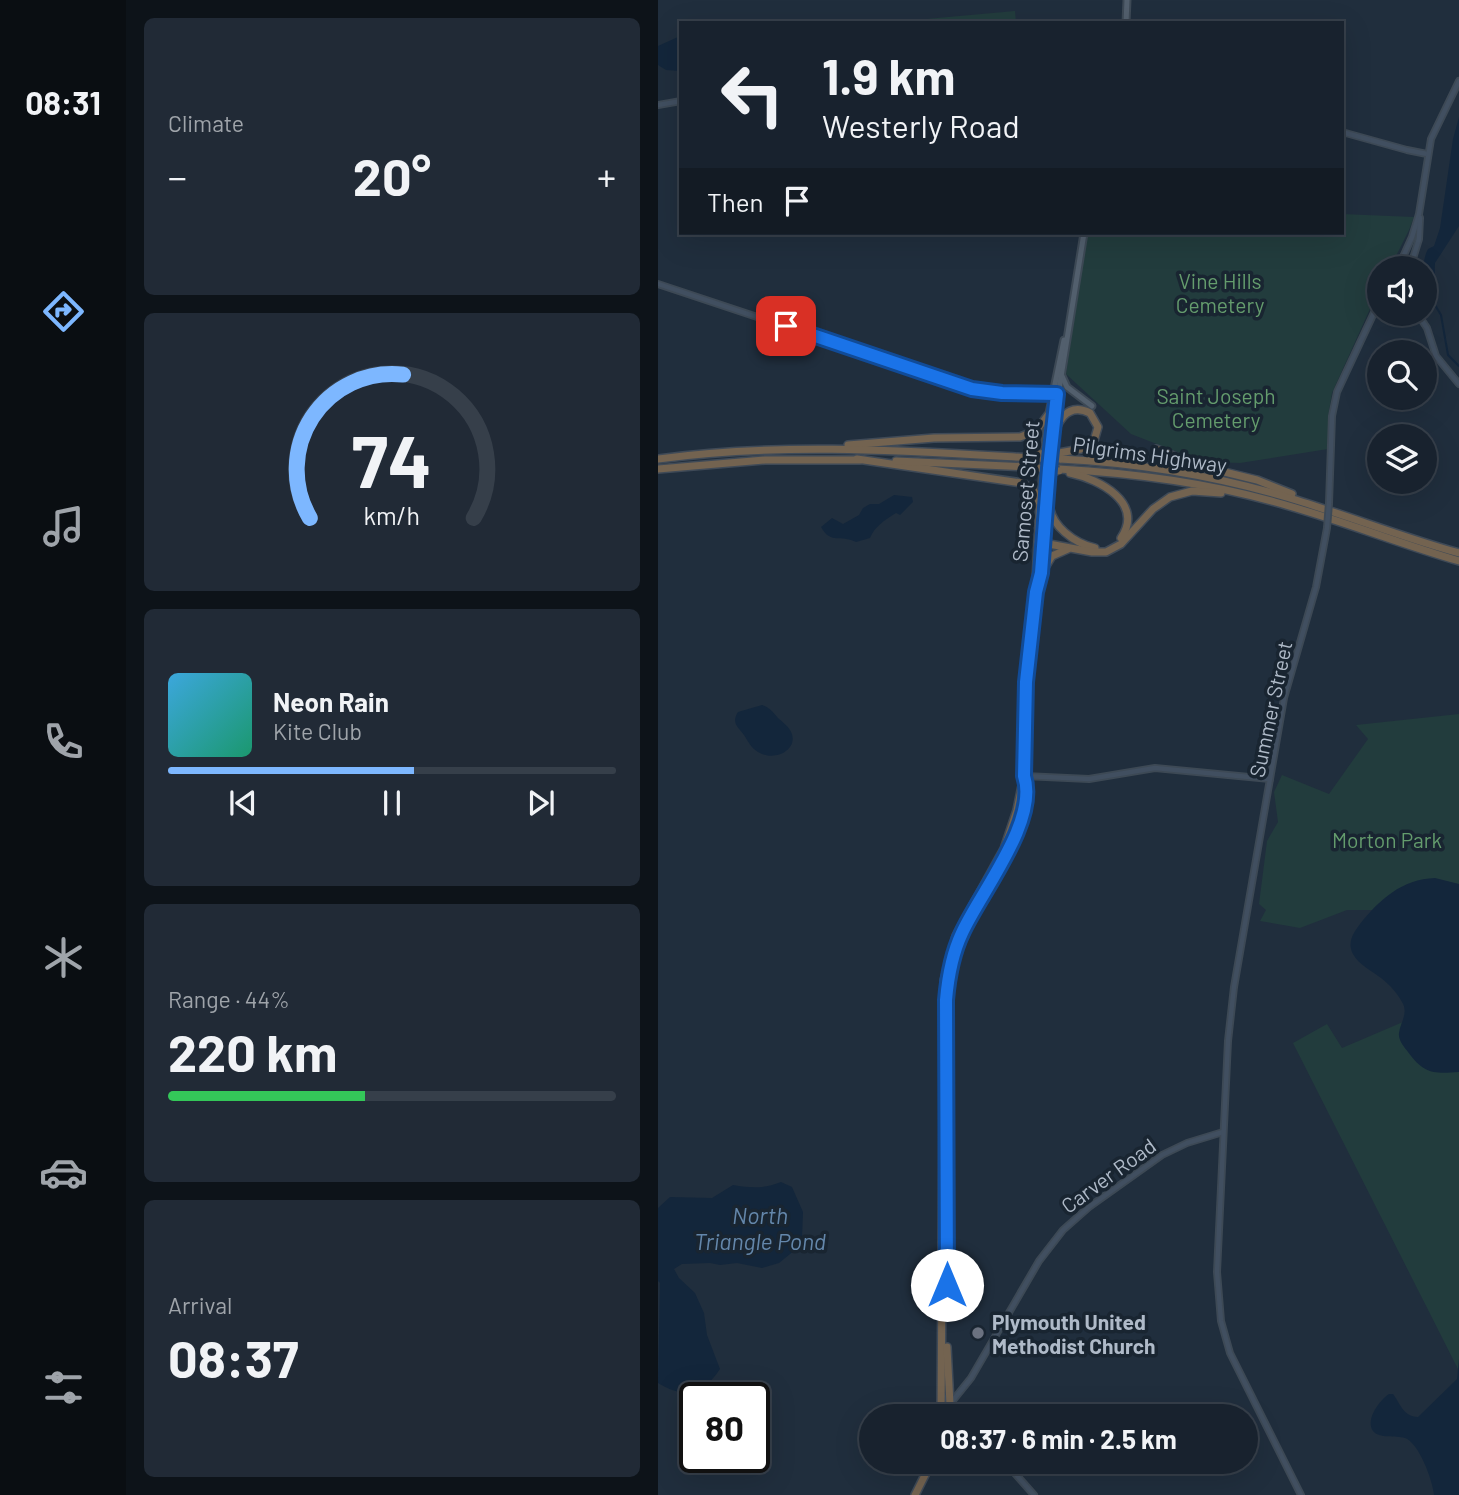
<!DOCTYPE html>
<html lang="en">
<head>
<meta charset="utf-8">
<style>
	:root { --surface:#18222e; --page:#212a36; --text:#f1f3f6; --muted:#9fa4aa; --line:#363f4a; --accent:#7db7ff }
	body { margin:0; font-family:Barlow,sans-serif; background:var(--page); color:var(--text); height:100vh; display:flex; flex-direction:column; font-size:26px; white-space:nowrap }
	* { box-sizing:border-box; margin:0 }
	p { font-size:23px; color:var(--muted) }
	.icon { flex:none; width:38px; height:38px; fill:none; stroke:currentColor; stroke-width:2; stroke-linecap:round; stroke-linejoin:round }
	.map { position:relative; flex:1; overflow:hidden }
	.panel { display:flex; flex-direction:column; gap:18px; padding:18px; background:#0d1319; width:532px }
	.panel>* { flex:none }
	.guide { position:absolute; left:21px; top:21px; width:665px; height:214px; border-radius:0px; box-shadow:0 7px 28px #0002,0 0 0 2px var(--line); background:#18222e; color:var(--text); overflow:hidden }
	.buttons { position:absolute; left:709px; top:256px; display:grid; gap:14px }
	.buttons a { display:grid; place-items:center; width:70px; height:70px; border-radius:50%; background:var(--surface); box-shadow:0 7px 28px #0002,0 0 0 2px var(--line); font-size:35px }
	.speed { position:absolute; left:21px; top:1382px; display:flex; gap:14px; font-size:35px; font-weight:700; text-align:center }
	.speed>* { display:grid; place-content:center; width:91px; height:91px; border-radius:50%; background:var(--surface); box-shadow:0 7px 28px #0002,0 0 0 2px var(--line); line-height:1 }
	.speed .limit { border:4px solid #111; border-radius:10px; background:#fff; color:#111 }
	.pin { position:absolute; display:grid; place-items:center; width:60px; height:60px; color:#fff; margin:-30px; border-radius:14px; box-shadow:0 4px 10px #0006 }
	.me { position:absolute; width:77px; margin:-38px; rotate:0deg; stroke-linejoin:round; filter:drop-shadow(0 0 5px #0008) }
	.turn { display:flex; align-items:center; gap:24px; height:147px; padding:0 28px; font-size:32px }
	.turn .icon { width:91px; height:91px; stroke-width:2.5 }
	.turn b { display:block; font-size:49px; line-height:60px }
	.then { display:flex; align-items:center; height:66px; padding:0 28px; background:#0003; gap:14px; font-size:26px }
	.big { font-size:52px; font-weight:700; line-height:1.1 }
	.panel .card { flex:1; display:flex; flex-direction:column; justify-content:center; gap:10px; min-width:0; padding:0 24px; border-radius:10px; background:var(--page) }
	.panel .dial { align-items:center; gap:0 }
	.dial svg { height:182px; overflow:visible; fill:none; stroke:var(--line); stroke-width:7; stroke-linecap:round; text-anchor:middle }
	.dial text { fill:var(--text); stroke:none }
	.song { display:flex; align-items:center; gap:21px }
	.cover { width:84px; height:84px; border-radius:10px; background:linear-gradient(135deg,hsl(200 70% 55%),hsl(160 70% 35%)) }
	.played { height:7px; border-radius:4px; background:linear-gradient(90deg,var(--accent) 55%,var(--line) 55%) }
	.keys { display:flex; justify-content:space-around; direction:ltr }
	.heat { display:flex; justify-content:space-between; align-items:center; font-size:38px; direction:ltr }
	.charge { height:10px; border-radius:5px; background:linear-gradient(90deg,#34c759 44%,var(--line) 0) }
	.trip { position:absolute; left:201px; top:1404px; width:399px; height:70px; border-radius:35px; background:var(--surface); box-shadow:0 7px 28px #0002,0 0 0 2px var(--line); font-weight:700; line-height:70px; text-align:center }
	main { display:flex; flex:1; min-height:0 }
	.menu { display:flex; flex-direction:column; width:126px; justify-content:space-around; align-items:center; background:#0a0e12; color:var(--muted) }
	.menu .icon { width:49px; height:49px }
	.menu .on { color:var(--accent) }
	.menu b { font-size:32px; color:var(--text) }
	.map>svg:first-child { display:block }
	.green { fill:#223c3d }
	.water { fill:#13263b }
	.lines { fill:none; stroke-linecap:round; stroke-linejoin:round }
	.stream { stroke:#13263b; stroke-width:2 }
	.secondary-casing { stroke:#3d4955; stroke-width:8 }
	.primary-casing { stroke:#3d4955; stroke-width:9 }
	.highway-casing { stroke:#3f4a57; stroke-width:10 }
	.secondary { stroke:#414f60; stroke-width:4.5 }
	.primary { stroke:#525f6d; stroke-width:5 }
	.highway { stroke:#736350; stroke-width:7 }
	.secondary-bridge-casing { stroke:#3d4955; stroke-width:8; stroke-linecap:butt }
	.highway-bridge-casing { stroke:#3f4a57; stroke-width:10; stroke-linecap:butt }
	.secondary-bridge { stroke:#414f60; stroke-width:4.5 }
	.highway-bridge { stroke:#736350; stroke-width:7 }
	.route-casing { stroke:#114b97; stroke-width:18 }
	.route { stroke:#1a73e8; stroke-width:12 }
	.worship-dot { fill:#6b7280; stroke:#192531; stroke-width:2.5 }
	.labels { text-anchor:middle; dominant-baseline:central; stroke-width:7; stroke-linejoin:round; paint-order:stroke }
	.park-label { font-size:21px; fill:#649c6d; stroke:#192531 }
	.street-label { font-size:21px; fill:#afbac8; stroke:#192531 }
	.poi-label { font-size:21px; font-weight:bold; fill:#afbac8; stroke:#192531; text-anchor:start }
	.water-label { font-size:23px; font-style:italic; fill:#6487ab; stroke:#192531 }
</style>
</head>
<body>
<main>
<nav class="menu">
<b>08:31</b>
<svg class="icon on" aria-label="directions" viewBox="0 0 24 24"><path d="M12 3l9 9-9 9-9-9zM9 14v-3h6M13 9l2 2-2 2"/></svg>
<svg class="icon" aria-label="music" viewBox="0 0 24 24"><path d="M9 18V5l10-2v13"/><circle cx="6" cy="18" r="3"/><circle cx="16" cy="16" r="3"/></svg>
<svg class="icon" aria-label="phone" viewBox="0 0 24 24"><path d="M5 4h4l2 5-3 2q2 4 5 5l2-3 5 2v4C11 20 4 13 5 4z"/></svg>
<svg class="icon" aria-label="climate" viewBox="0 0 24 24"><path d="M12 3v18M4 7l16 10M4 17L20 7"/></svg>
<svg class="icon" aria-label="car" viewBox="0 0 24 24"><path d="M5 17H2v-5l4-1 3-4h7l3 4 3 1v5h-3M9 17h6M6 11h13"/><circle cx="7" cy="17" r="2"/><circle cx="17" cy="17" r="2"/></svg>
<svg class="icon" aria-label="filters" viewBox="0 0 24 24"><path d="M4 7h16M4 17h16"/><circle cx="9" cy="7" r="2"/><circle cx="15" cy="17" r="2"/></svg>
</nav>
<section class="panel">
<div class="card"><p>Climate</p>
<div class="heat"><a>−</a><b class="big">20°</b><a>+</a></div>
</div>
<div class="card dial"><svg viewBox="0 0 100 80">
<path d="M14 69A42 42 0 1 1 86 69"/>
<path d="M14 69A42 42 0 0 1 55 6" stroke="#7db7ff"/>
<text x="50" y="56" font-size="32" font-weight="700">74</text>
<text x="50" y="72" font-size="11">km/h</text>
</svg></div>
<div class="card">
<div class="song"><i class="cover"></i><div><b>Neon Rain</b><p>Kite Club</p></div></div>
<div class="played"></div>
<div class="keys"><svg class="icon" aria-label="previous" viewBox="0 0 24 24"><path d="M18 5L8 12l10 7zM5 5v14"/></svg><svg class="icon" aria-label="pause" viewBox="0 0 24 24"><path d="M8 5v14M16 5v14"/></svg><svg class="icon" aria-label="next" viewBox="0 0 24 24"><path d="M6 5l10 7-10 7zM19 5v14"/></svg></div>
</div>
<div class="card"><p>Range · 44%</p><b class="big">220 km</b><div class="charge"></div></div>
<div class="card"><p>Arrival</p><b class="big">08:37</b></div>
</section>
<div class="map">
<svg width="801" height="1495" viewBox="0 0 801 1495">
	<rect width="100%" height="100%" fill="#202e3d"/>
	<g class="green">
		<path d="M357,11L358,23H268V19Z"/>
		<path d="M684,214L756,217L751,230L732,268H721V289L674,393L670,417V449L582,463L553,462L532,457L473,434L408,374L429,233H684Z"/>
		<path d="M801,714V1371L635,1043L669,1024L684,1048L752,1019L714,910H689L642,928L602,921L608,910L601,904L609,841L620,822L616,792L624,775L671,794L710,739L698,725Z"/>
	</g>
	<g class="water">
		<path d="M20,37H23V71L8,70L0,65V46Z"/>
		<path d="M801,117V226L777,263L776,299L773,300C764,289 763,261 770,249L776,246L782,228L795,139Z"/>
		<path d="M236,495L254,497L255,502L242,515L238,513C227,520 217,526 212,538L198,542C182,534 173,545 163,527L174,518L185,524L201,515L205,508L212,504H221Z"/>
		<path d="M104,705C111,707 115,712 120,718C124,722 129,725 132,730C143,748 118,763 100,752C93,748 90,741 86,735C80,727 73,723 80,712Z"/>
		<path d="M777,878L801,884V1072C776,1074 766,1074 750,1052C746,1047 740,1040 741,1033C742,1023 751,1013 744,1002C740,994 731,984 723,978C714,971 701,965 695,954C689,943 695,933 702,924C721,900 744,879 777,878Z"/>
		<path d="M123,1182L134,1187L145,1212L144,1238L137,1250L121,1263L104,1268L79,1263L62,1265L52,1263L24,1264L16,1269L21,1278L37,1293L46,1313L49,1335L62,1369C44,1396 27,1399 0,1383L2,1283L0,1281V1208L12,1197L54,1198L75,1185C93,1188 106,1189 123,1182Z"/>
		<path d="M801,1359V1495H776C775,1481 761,1443 747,1438C738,1435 721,1439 715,1431C707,1419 722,1400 731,1394H735C743,1405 745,1416 760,1417L799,1379Z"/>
	</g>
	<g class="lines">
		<path class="stream" d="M774,300L783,315L790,355L801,366"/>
		<g class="secondary-casing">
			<g id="secondary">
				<path d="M0,105L23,101"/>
				<path d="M684,132L749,150L769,154"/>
				<path d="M740,268L754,237L761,214L773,139L801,81"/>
				<path d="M752,268L761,239L762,218"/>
				<path d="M0,284L315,389L339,393L398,394"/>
				<path d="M759,313L769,328L778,356L801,384"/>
				<path d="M671,503L674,416L679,392L721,302"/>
				<path d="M366,776L431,779L497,768L612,779"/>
				<path d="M285,1395C290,1404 300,1408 307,1416"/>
				<path d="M284,1414L313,1378L381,1261L405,1230L431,1207L504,1155L529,1143L565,1132"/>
				<path d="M346,1461L376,1495"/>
				<path d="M643,1495L572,1353L563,1321L559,1272L570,1041L576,987L626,698L658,587L669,528"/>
			</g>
		</g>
		<g class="primary-casing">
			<g id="primary">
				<path d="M468,23L469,0"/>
				<path d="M403,374L409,387L434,406"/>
				<path d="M394,433L426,233"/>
				<path d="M382,503L389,423L406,340"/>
			</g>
		</g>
		<g class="highway-casing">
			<g id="highway">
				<path d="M190,445L276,438L362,437L378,431L390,415"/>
				<path d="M498,449L538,465L599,480L634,494"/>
				<path d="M0,459C124,442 250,451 374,458"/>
				<path d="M199,459L364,483L376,491L382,504L376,619L368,682L366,776L359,810L346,849L298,936L286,981L283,1416"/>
				<path d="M402,459C479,463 554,475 628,497C686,514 743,537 801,553"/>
				<path d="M238,461L373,467"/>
				<path d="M0,469L107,460H202"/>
				<path d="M401,469C474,473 546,482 617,502C680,519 739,543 801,561"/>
				<path d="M412,473C441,479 487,503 463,538"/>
				<path d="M391,504C393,526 416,543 437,548"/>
				<path d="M380,542L434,552H448L463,544L495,509L512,497L534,491L563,493"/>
				<path d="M386,569L394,556L410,549"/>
				<path d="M378,590L383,573L393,443C398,424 408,401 432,413L440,427L436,441L423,449L401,453"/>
				<path d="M353,846C362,826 373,798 366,777"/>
				<path d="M289,1347L292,1404L291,1416"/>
				<path d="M257,1495L274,1461"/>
			</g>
		</g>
		<use href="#secondary" class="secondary"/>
		<use href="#primary" class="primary"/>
		<use href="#highway" class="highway"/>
		<g class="secondary-bridge-casing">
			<path id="secondary-bridge" d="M669,528L671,503"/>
		</g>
		<g class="highway-bridge-casing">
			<g id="highway-bridge">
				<path d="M377,454L401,453"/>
				<path d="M374,458L402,459"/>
				<path d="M373,467L401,471"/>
			</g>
		</g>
		<use href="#secondary-bridge" class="secondary-bridge"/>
		<use href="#highway-bridge" class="highway-bridge"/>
	</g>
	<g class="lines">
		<g class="route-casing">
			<path id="route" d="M128,326L314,389L344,393L399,394L391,468L383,573L378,592L368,682L366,776C381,821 322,893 304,933C294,954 290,977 288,1000L289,1285"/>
		</g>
		<use href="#route" class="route"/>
	</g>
	<circle class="worship-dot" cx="320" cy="1333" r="7"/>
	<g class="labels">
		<g class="park-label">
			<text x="562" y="280">Vine Hills<tspan x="562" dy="24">Cemetery</tspan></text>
			<text x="558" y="395">Saint Joseph<tspan x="558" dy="24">Cemetery</tspan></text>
			<text x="729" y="839">Morton Park</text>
		</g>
		<g class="street-label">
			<text transform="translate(492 454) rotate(8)">Pilgrims Highway</text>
			<text transform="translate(367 491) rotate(-85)">Samoset Street</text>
			<text transform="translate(612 709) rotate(-78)">Summer Street</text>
			<text transform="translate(450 1175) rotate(-36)">Carver Road</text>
		</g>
		<g class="poi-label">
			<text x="334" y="1321">Plymouth United<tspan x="334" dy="24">Methodist Church</tspan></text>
		</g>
		<g class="water-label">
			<text x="102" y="1215">North<tspan x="102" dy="26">Triangle Pond</tspan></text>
		</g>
	</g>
</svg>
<div class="buttons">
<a><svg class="icon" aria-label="sound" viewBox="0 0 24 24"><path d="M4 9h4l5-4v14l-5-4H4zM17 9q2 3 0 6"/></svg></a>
<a><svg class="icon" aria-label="search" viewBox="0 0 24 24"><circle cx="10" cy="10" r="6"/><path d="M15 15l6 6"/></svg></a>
<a><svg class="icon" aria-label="layers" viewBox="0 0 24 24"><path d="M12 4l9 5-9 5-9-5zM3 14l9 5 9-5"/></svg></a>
</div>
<div class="speed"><div class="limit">80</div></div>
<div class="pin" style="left:128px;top:326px;background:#d93025"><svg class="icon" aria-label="arrive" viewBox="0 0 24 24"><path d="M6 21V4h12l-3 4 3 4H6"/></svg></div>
<svg class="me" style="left:289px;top:1285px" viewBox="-20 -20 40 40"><circle r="19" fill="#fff"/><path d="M0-13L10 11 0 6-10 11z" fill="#1a73e8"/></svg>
<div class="trip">08:37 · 6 min · 2.5 km</div>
<div class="guide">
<div class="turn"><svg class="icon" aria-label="left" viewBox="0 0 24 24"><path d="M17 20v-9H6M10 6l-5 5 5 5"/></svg><div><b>1.9 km</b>Westerly Road</div></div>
<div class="then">Then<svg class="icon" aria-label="arrive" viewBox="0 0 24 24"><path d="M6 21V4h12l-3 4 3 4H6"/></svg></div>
</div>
</div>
</main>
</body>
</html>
